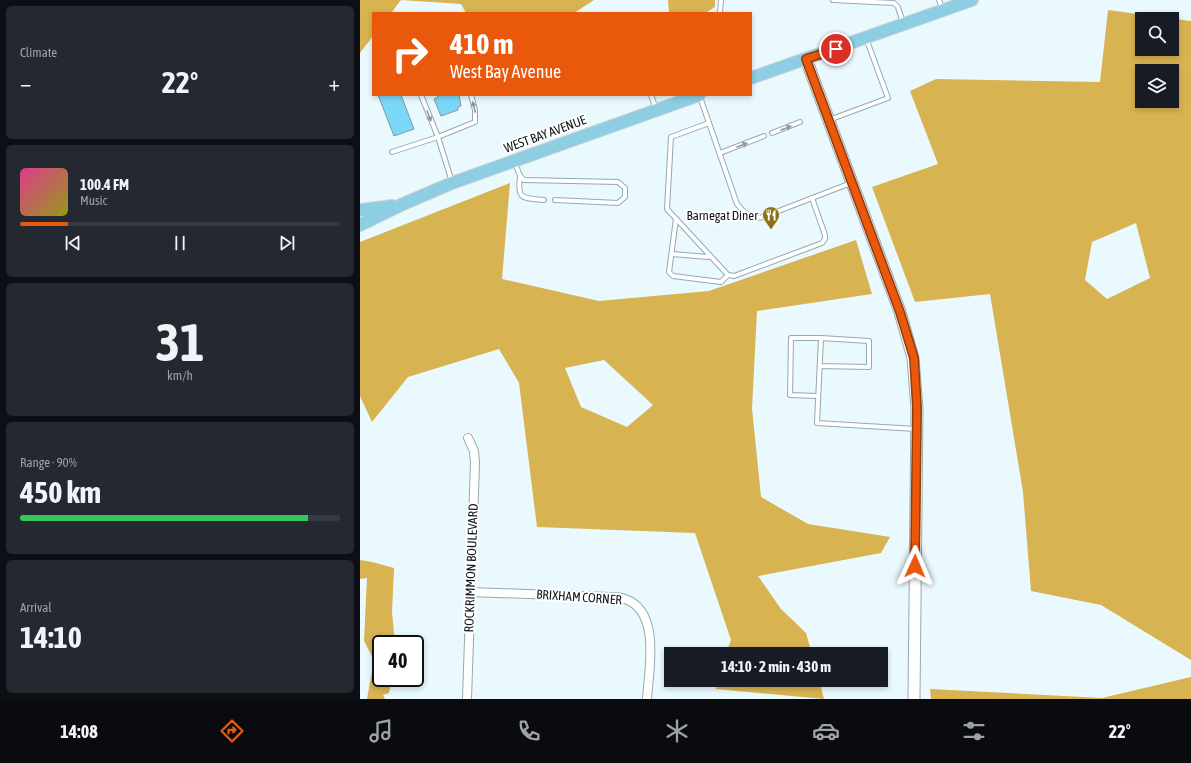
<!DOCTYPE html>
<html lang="en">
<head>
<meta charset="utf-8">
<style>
	:root { --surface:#171b24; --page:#242831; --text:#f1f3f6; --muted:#9ea1a6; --line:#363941; --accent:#ea580c }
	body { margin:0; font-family:"Asap Condensed",sans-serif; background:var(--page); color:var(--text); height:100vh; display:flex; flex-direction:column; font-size:15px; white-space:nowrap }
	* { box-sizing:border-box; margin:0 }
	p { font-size:13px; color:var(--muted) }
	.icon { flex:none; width:22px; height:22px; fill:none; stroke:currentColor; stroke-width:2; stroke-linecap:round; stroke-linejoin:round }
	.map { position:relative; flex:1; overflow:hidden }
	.panel { display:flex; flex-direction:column; gap:6px; padding:6px; background:#0d0f14; width:360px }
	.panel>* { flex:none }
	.guide { position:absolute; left:12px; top:12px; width:380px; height:84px; border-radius:0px; box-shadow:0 2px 6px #0003; background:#ea580c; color:#fff; overflow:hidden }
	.fabs { position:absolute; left:775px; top:12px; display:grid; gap:8px }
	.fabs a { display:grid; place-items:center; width:44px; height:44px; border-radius:0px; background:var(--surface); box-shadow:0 2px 6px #0003; font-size:20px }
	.speed { position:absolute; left:12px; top:635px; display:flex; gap:8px; font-size:20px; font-weight:700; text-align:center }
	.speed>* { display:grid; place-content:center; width:52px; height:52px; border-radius:50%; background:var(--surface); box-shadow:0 2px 6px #0003; line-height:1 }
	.speed .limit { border:2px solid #111; border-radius:6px; background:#fff; color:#111 }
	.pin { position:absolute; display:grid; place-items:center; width:34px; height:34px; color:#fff; margin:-17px; border:2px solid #fff; border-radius:50%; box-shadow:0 1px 4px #0007 }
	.me { position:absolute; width:44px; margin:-22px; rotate:1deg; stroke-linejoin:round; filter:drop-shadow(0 0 3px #0008) }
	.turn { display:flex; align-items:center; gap:14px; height:84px; padding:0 12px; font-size:18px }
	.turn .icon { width:52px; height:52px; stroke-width:2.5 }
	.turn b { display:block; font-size:28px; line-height:34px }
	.big { font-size:30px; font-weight:700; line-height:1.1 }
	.panel .widget { flex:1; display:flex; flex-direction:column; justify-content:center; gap:6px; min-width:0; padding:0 14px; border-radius:6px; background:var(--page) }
	.panel .dial { align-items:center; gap:0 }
	.dial b { font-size:52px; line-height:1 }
	.song { display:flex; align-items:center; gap:12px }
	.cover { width:48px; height:48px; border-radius:6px; background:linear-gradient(135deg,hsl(330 70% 55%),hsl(60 70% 35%)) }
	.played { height:4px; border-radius:2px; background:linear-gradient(90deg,var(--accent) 15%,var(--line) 15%) }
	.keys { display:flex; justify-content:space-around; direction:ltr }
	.heat { display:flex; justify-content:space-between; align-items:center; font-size:22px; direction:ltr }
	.charge { height:6px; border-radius:3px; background:linear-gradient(90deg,#34c759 90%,var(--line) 0) }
	.trip { position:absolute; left:304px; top:647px; width:224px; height:40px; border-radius:0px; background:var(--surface); box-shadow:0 2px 6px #0003; font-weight:700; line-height:40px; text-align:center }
	.dock { display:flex; height:64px; justify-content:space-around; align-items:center; background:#090b0e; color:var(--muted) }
	.dock .icon { width:28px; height:28px }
	.dock .current { color:var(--accent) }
	.dock b { font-size:18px; color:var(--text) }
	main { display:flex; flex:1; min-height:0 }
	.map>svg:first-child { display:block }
	.forest { fill:#d8b351; fill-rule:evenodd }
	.building { fill:#7ad7f7; stroke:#85979e }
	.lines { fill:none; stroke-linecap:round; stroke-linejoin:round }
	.lane-casing { stroke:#96a9b0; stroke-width:6 }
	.street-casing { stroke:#96a9b0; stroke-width:10 }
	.secondary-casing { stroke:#96a9b0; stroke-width:13 }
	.primary-casing { stroke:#d4d5d5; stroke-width:14 }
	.lane { stroke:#fff; stroke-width:4 }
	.street { stroke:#fff; stroke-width:8 }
	.secondary { stroke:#fff; stroke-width:11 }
	.primary { stroke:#8ecee3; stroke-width:12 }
	.oneway { fill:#939697 }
	.route-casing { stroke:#983908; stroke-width:10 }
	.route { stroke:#ea580c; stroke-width:7 }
	.labels { text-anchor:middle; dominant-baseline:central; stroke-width:4; stroke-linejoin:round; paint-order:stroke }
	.street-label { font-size:13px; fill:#0f1618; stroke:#fff }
	.poi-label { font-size:13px; fill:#0f1618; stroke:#fff; text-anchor:end }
</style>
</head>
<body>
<main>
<section class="panel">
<div class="widget"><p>Climate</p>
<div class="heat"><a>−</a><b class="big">22°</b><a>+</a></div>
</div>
<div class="widget">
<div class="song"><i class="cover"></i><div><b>100.4 FM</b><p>Music</p></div></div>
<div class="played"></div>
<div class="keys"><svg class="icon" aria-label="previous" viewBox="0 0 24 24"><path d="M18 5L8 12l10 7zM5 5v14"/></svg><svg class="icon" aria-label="pause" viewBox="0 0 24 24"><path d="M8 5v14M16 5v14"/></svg><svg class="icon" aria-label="next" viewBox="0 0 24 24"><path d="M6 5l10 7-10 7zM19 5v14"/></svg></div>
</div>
<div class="widget dial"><b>31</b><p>km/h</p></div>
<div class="widget"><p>Range · 90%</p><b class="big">450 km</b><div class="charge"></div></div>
<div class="widget"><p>Arrival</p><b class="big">14:10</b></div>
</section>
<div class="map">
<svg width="831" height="699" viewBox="0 0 831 699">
	<rect width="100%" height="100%" fill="#e9f9fe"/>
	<g class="forest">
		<path d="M0,0H234L214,13H106L101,4L41,0L31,13H13V36L0,53Z"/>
		<path d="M308,0H355V7L345,13H309Z"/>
		<path d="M748,10L831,21V660L741,605L671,591L663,492L630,294L555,302L512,187L578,164L550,91L576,79L740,82ZM782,19H812V49H782ZM782,71H812V101H782ZM776,223L790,278L747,299L725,280L732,242Z"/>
		<path d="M150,183L142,279L239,301L349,291L496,240L512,294L397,311L392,408L401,497L448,524L530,537L521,553L398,576L421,609L446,633L452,654H366L371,640L335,533L177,527L159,383L139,349L48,377L12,422L0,396V242ZM244,360L293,405L267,427L221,407L205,368Z"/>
		<path d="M0,560L12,562L34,568L32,612L35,644H21V678H32L29,693L23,695L25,699H7L14,660L4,641L7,578L0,579Z"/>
		<path d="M831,677V699H571L570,689L742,698Z"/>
		<path d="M359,680H459L464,699L356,689Z"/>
	</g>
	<g class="building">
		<path d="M18,95H41L54,129L34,136Z"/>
		<path d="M77,95H99L101,106L98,107V110L81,116L74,99L78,97Z"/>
	</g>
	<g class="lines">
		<g class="lane-casing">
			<g id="lane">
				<path d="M473,0L534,3L538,7L543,23"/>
				<path d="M579,0L582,8"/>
				<path d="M360,13L361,0"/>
				<path d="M291,95L296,109"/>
				<path d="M340,97L377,204C384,213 392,220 403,217L491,183"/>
				<path d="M469,120L528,98L506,38"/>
				<path d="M349,123L311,137L307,209L368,275L374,276L462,243L465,239V235L452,198"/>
				<path d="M412,133L440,122"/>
				<path d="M32,152L78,137L61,95"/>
				<path d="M360,153L404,136"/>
				<path d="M155,163L160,176L164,180L258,182L265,188V197L258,203L195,200"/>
				<path d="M160,176C157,200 162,198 184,200"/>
				<path d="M92,182L78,137L115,122V110L111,95"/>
				<path d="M316,219L309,272L313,276L361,282L368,275"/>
				<path d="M312,254L348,257L350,256"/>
				<path d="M460,366L509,367V341L461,338L457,423L556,429"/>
				<path d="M458,396L430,395L431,338H461"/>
			</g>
		</g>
		<g class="street-casing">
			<g id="street">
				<path d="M110,592L250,597C254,597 260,597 265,599C301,611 289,670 287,699"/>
				<path d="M107,699L115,463L114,451L108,438"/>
			</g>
		</g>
		<g class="secondary-casing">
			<path id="secondary" d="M446,59L540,312L553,358L557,409L554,699"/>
		</g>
		<g class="primary-casing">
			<g id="primary">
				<path d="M391,78L612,0"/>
				<path d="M0,210L32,206"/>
				<path d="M0,225L43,204L92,183L339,95"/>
			</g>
		</g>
		<use href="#lane" class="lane"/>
		<use href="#street" class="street"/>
		<use href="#secondary" class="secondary"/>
		<use href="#primary" class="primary"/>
	</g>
	<defs><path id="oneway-solid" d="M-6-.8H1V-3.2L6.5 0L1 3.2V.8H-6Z"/></defs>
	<g class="oneway">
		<use href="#oneway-solid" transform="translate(114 107) rotate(-105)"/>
		<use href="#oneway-solid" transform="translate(69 116) rotate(70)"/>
		<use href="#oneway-solid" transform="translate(426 128) rotate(-21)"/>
		<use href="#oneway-solid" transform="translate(382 145) rotate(-21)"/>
	</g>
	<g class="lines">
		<g class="route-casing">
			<path id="route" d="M476,49L446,59L540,312L554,358L557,408L555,566"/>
		</g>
		<use href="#route" class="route"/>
	</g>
	<defs>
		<g id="restaurant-pin" transform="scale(0.9)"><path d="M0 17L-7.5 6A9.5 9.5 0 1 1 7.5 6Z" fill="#8f7015" stroke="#fff"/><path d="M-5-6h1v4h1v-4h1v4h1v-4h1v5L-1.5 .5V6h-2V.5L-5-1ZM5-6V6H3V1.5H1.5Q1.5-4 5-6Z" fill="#fff"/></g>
	</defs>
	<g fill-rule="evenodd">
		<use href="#restaurant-pin" x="411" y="215"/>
	</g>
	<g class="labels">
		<g class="street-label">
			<text transform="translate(185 134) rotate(-20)">WEST BAY AVENUE</text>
			<text transform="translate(111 568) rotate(-88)">ROCKRIMMON BOULEVARD</text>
			<text transform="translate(219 597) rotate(4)">BRIXHAM CORNER</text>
		</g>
		<g class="poi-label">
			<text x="398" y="215">Barnegat Diner</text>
		</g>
	</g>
</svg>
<div class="fabs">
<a><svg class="icon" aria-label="search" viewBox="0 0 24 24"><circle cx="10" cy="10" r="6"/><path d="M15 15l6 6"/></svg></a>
<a><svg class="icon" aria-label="layers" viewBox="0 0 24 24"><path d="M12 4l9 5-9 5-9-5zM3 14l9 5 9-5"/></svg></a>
</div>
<div class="speed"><div class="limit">40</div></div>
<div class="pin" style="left:476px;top:49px;background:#d93025"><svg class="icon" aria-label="arrive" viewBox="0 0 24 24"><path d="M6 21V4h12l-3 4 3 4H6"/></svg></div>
<svg class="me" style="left:555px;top:566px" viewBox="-20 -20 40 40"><path d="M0-17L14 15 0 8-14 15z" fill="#ea580c" stroke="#fff" stroke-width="4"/></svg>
<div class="trip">14:10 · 2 min · 430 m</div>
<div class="guide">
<div class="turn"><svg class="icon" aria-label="right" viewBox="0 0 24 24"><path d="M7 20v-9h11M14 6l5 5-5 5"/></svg><div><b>410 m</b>West Bay Avenue</div></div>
</div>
</div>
</main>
<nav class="dock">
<b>14:08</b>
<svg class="icon current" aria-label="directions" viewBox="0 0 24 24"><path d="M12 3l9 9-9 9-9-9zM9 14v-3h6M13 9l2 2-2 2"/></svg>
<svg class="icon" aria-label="music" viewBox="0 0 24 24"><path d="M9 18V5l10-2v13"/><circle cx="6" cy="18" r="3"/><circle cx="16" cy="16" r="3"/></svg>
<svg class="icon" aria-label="phone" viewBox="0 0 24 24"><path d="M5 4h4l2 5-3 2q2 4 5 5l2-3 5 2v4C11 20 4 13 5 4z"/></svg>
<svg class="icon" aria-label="climate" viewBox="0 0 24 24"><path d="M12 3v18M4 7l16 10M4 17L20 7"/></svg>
<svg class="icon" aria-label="car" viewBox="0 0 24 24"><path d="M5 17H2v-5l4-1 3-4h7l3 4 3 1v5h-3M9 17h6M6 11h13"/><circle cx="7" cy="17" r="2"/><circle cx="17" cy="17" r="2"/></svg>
<svg class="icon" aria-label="filters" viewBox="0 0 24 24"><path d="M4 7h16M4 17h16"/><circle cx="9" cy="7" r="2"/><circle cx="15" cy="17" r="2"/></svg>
<b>22°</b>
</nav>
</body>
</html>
